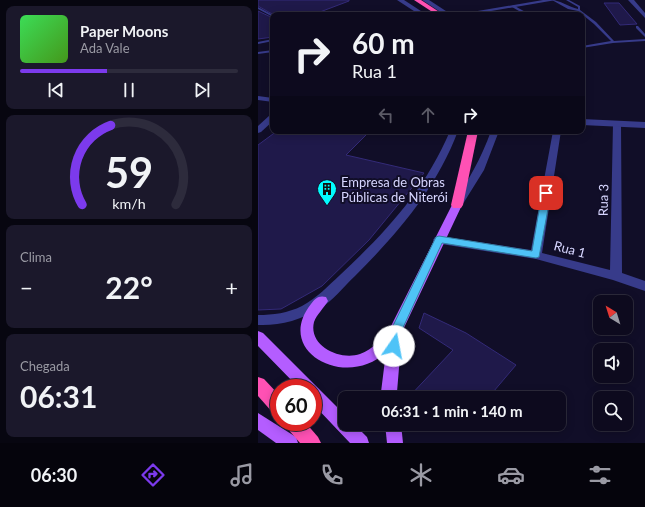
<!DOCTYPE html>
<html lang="pt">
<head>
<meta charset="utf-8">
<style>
	:root { --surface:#0d0a1e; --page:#1b182b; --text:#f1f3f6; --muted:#9a9aa4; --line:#2d2b3c; --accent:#7c3aed }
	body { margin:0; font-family:Lato,sans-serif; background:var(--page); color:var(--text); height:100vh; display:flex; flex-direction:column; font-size:15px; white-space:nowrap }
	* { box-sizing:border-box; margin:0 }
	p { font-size:13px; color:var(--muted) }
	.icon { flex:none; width:22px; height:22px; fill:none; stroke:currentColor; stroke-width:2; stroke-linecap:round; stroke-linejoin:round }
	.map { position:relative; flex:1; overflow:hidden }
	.drawer { display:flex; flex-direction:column; gap:6px; padding:6px; background:#070610; width:258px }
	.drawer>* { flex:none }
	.top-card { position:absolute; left:12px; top:12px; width:315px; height:122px; border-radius:8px; box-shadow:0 2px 10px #0003,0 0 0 1px var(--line); background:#0d0a1e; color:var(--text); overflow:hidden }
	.needle { width:26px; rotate:322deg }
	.fabs { position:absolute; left:335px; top:295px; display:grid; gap:8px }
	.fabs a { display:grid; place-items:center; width:40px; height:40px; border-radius:8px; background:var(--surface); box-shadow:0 2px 10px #0003,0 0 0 1px var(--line); font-size:20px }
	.speed { position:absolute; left:12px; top:379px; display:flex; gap:8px; font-size:20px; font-weight:700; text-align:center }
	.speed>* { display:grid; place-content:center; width:52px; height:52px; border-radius:50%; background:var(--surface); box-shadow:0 2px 10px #0003,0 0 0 1px var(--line); line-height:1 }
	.speed .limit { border:6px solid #d22; background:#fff; color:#111 }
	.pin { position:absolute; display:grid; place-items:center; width:34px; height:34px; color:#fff; margin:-17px; border-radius:8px; box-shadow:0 2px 6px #0006 }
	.me { position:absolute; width:44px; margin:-22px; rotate:12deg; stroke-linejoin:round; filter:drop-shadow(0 0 3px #0008) }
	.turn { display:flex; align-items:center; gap:14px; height:84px; padding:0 16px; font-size:18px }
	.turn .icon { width:52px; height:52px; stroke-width:2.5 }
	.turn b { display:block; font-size:28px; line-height:34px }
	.lanes { display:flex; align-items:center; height:38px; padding:0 16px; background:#0003; justify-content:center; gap:20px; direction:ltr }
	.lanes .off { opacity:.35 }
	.big { font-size:30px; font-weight:700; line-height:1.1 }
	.drawer .widget { flex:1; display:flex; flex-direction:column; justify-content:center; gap:6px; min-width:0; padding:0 14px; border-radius:8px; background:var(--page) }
	.drawer .dial { align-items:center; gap:0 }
	.dial svg { height:104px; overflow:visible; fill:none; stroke:var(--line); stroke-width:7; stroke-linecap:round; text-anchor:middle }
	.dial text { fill:var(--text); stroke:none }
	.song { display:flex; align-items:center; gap:12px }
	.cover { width:48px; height:48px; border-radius:6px; background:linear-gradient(135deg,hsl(130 70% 55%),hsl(100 70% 35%)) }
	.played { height:4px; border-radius:2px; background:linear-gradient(90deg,var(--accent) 40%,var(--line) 40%) }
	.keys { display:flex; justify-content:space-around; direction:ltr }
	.heat { display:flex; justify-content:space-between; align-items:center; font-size:22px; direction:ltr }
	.trip { position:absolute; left:80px; top:391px; width:228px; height:40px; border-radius:8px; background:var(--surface); box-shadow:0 2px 10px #0003,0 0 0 1px var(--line); font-weight:700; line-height:40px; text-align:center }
	.dock { display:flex; height:64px; justify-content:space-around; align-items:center; background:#05040c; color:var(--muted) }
	.dock .icon { width:28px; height:28px }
	.dock .on { color:var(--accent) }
	.dock b { font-size:18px; color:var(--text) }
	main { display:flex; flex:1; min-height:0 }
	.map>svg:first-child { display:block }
	.building { fill:#1f194a; stroke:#332a78 }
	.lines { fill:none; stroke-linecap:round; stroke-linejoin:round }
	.service { fill:#373b8a; fill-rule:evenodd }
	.minor { fill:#373b8a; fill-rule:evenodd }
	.tertiary { fill:#373b8a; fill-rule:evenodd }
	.primary { fill:#b45dff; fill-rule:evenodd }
	.motorway { fill:#ff51b4; fill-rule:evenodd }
	.route { fill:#4fc3f7; stroke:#337fa1 }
	.labels { text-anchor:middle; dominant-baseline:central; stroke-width:4; stroke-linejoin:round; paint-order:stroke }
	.poi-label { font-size:13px; fill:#d7d6ff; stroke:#110e28; text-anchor:start }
	.street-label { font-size:13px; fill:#d7d6ff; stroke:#110e28 }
</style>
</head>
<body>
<main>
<section class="drawer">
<div class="widget">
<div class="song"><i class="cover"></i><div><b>Paper Moons</b><p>Ada Vale</p></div></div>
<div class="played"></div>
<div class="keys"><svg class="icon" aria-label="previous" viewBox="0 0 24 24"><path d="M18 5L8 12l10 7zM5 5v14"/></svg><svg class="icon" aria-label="pause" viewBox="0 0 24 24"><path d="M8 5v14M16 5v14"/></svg><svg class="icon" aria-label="next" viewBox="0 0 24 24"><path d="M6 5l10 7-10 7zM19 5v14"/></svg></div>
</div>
<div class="widget dial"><svg viewBox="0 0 100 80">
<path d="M14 69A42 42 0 1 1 86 69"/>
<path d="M14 69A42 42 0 0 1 36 8" stroke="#7c3aed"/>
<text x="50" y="56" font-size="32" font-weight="700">59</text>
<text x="50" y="72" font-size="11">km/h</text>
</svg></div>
<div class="widget"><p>Clima</p>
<div class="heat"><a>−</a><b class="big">22°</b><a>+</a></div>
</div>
<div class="widget"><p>Chegada</p><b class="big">06:31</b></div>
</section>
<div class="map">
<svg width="387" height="443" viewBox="0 0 387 443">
	<rect width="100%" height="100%" fill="#110e28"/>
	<g class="building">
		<path d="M0,0H91V1L54,15H16L0,6Z"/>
		<path d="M346,3H361L379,24L362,25Z"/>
		<path d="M0,11L15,18V37L0,39Z"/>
		<path d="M19,131H112L88,155L166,173L111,240L64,286L23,309L0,310V145Z"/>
		<path d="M166,313L208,333L258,365L230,398H150L195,350L161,328Z"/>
	</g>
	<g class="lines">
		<g class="service">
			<path d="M294,0C301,0 311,7 320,9V7L308,0H311L322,6V10L338,22L356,41L387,39V41L355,43L324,48V46L353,41L336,24L320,11L310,9Z"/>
			<path d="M255,5L271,14L272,15H268L254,7Z"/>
			<path d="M0,7L15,15V17L0,9Z"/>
			<path d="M378,26H380L387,34V37L378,28Z"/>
			<path d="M15,39V41L0,44V42Z"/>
			<path d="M15,50V52L0,54V52Z"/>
		</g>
		<g class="minor">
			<path d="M285,0H298L210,15H196Z"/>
			<path d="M370,0H376L387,13V18Z"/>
			<path d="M0,96L15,98V102L0,100Z"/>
			<path d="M12,115H15V121L3,132L0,133V126Z"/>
			<path d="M359,121L363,124L364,273L387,281V291L355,280L278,259L177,243L175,240L177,237L181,236L273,250L295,131H303L284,253L352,270L355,124Z"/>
		</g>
		<g class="tertiary">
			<path d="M139,0H146L169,15H162Z"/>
			<path d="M164,0H171L194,15H187Z"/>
			<path d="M324,119L387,122V128L324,125Z"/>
			<path d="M192,131H200C178,189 140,233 97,276C85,287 75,301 61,309C43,320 21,326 0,325V315C15,315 30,313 44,306C59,298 70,286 82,275C128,232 167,190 192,131Z"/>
			<path d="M233,131H241L226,170L203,207H195L194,205C210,181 223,159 233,131Z"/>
		</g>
		<g class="primary">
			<path d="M199,202L204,205L144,332L139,392L140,398H124L123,392L128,352C89,390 15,352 53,304C57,299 60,295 68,297L70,301C66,308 59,314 56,322C50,346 82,361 102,354C115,350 124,337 132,328L194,205Z"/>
			<path d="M0,331L5,333L87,415V424H96L109,437L111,443H92L55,404V388H41L0,346Z"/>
			<path d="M0,413L38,437L40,443H18L0,430Z"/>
			<path d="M127,424H143L145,443H129Z"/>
		</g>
		<g class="motorway">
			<path d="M156,0H163L186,15H179Z"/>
			<path d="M210,131H220L205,205L203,208H195L193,205Z"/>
			<path d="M0,377L6,379L21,395V415L15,413L0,396Z"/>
			<path d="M26,422H47L60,437L63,443H42L29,428Z"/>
		</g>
	</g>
	<path class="route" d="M288,190L293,193L281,257L278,258L184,243L143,332L140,349L136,350L132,349L130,346L132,332L178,237L181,236L274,251L284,193Z"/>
	<defs>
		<g id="building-pin" transform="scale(1)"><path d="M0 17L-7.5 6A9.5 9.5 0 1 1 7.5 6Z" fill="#02fcff" stroke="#110e28"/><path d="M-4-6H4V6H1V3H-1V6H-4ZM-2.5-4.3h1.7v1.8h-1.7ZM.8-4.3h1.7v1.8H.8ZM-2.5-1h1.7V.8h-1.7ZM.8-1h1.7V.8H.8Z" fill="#111"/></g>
	</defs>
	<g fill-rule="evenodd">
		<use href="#building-pin" x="69" y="189"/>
	</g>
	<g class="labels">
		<g class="poi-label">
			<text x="83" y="182">Empresa de Obras<tspan x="83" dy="15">Públicas de Niterói</tspan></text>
		</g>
		<g class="street-label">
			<text transform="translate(345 200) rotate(-89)">Rua 3</text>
			<text transform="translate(312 249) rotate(15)">Rua 1</text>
		</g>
	</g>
</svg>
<div class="fabs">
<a><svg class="needle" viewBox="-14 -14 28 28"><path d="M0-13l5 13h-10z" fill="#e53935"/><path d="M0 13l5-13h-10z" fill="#9a9aa4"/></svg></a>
<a><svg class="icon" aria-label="sound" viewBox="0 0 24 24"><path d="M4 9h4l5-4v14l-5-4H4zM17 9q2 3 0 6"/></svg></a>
<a><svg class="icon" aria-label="search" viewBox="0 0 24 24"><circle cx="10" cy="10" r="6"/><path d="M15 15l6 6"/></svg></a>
</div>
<div class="speed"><div class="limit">60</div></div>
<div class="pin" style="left:288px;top:193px;background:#d93025"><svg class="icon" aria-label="arrive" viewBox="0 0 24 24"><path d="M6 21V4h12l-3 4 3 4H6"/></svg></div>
<svg class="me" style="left:136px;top:346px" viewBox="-20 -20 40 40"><circle r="19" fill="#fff"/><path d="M0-13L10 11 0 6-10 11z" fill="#4fc3f7"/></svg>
<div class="trip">06:31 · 1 min · 140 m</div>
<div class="top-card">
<div class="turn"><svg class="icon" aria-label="right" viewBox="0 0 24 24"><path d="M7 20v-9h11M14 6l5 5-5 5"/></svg><div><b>60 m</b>Rua 1</div></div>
<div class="lanes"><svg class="icon off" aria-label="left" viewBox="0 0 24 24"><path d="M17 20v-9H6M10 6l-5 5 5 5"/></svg><svg class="icon off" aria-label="ahead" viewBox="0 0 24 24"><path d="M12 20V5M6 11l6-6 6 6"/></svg><svg class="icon" aria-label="right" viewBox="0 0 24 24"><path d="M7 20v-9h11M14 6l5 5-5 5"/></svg></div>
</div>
</div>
</main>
<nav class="dock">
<b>06:30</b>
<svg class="icon on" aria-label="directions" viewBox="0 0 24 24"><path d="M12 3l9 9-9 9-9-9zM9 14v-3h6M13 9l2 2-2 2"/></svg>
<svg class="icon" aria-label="music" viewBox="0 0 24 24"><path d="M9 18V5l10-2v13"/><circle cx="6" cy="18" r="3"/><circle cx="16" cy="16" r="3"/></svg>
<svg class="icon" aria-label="phone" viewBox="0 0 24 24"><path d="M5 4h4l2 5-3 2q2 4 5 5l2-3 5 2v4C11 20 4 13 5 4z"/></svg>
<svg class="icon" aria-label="climate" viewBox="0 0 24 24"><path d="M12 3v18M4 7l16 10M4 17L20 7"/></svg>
<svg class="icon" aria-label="car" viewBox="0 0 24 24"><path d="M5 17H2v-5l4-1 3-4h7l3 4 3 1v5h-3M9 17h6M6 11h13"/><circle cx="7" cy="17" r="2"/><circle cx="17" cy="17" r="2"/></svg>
<svg class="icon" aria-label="filters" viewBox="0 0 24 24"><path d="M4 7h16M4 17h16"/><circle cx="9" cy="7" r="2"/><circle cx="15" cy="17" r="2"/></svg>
</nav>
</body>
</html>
